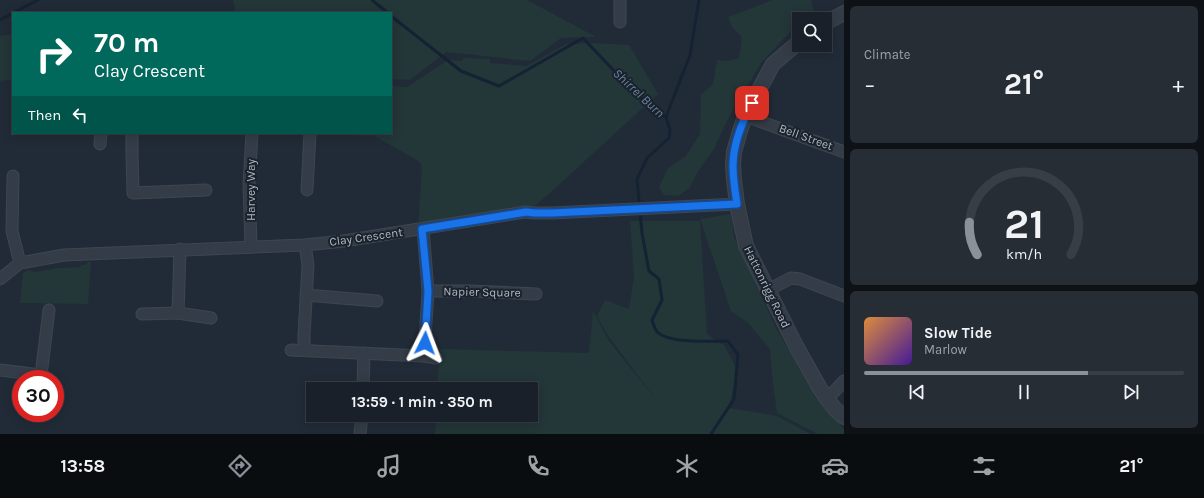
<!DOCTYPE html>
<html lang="en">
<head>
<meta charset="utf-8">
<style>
	:root { --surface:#192029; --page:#262d35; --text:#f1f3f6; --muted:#9fa3a8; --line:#373e46; --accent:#8c9099 }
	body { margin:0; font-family:Karla,sans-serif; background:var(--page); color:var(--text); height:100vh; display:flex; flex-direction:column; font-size:15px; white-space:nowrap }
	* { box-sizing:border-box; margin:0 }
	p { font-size:13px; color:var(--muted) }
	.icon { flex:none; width:22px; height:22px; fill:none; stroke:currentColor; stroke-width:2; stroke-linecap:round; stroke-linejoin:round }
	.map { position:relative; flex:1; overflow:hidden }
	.details { display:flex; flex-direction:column; gap:6px; padding:6px; background:#0e1217; width:360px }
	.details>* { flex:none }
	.top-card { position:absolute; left:12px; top:12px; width:380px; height:122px; border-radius:0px; box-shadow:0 2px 10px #0003,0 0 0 1px var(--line); background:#00695c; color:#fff; overflow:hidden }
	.fabs { position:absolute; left:792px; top:12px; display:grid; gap:8px }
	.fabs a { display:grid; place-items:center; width:40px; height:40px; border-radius:0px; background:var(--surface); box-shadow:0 2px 10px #0003,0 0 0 1px var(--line); font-size:20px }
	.speed { position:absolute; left:12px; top:370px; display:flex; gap:8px; font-size:20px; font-weight:700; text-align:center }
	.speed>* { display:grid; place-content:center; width:52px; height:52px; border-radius:50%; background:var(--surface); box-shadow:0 2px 10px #0003,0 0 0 1px var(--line); line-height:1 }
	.speed .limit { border:6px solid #d22; background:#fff; color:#111 }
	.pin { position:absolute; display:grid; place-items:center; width:34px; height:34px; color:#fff; margin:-17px; border-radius:8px; box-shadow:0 2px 6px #0006 }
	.me { position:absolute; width:44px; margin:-22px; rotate:3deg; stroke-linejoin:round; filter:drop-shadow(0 0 3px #0008) }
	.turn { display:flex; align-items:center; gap:14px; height:84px; padding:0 16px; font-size:18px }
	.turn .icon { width:52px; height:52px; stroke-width:2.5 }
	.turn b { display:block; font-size:28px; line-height:34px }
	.then { display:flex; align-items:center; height:38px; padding:0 16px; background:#0003; gap:8px; font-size:15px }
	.big { font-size:30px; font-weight:700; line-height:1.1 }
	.details .card { flex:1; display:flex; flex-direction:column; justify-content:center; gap:6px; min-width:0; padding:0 14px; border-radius:6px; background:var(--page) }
	.details .dial { align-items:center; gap:0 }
	.dial svg { height:104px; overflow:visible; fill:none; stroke:var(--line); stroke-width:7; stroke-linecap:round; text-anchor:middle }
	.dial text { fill:var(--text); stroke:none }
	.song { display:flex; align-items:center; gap:12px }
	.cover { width:48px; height:48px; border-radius:6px; background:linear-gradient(135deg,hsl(30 70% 55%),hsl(260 70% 35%)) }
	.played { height:4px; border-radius:2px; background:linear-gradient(90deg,var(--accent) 70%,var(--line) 70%) }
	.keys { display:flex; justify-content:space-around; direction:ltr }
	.heat { display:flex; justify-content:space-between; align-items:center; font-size:22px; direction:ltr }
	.trip { position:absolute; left:306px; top:382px; width:232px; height:40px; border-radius:0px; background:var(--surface); box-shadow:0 2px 10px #0003,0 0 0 1px var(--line); font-weight:700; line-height:40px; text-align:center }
	.dock { display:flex; height:64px; justify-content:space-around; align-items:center; background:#0a0d10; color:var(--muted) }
	.dock .icon { width:28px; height:28px }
	.dock .selected { color:var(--accent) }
	.dock b { font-size:18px; color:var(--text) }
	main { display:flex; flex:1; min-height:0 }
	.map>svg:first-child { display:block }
	.green { fill:#233638 }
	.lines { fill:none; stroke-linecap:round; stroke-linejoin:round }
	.stream { stroke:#152233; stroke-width:3 }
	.minor-casing { stroke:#3e4651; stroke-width:13 }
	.tertiary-casing { stroke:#3e4651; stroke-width:16 }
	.minor { stroke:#343d47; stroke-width:11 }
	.tertiary { stroke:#343d47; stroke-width:14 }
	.route-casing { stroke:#114b97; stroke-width:10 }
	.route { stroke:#1a73e8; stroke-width:7 }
	.labels { text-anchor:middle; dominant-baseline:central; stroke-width:4; stroke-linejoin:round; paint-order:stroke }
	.street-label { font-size:12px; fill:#afb7c4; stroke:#1a222c }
	.water-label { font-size:13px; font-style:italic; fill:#6982a2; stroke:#1a222c }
</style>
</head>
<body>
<main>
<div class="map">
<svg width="844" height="434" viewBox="0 0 844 434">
	<rect width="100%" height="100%" fill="#212b37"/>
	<g class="green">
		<path d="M233,0H527L596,37L561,38L530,61L446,52L410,80L391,79V13H236Z"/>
		<path d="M773,0H811L815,15L809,19H799V26L788,34L761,63L727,121L714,149L697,173L690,188L678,196L664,195L659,187L668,168L686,156L700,134L701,95L713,84L717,60L727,61L739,58L742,37L732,27L728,17Z"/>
		<path d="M13,34V79L0,81V36Z"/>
		<path d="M595,43L629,45L658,94L551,192L524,215L418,231L422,165L417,160L374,136L317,134V133H391V86L407,87L448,60L463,61V58L490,59V63L527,66L566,44Z"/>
		<path d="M731,214L734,237L775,326L816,398L844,429V434H818L777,413L773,384L770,349L748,323L731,311L700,219Z"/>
		<path d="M630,221H700L707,334L725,346L737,370L729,408L777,416L811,434H435L436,415H531V389H437L440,349L589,353L593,311L609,341L657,401L606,333L597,316L605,300L629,309L634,277Z"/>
		<path d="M88,262H91L88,304L20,303L23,273L29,270L35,272L57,268L81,267V265H85Z"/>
	</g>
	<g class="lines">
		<g class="stream">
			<path d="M372,0L388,13"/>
			<path d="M13,13L38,0"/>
			<path d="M391,16L461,71L499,86L583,38L636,94L666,117L670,130L669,138L647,158L637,179L642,233L649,271L659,279L662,300L652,320C653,323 655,329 657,332C670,344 710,341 728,341L738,355L734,399L711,434"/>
			<path d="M0,20L13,13"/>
			<path d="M666,117L690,55L699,0"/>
		</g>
		<g class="minor-casing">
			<g id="minor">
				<path d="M620,0V22"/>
				<path d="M745,116L844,152"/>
				<path d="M132,133V154L133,193L206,190"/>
				<path d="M100,144L101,133"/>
				<path d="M13,176L12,231L20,263"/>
				<path d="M307,190L310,133"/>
				<path d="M423,229L428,291L424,356"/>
				<path d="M251,247L249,184L252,133"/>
				<path d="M180,249L178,313L211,318"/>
				<path d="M0,279L20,263L64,255L305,245L344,241L525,212L535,213H552L737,204"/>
				<path d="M768,290L791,278L800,279L844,296"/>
				<path d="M428,291H470L536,294"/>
				<path d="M306,295L377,301"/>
				<path d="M142,314L178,313"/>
				<path d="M291,350L424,356L436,358"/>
				<path d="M304,350V335L308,265L305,245"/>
				<path d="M0,370L41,375L49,310"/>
				<path d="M363,389L364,353"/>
				<path d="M827,399L844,381"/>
				<path d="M360,434L362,415"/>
			</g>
		</g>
		<g class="tertiary-casing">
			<g id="tertiary">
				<path d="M825,23L844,13"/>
				<path d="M799,42L773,64L745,116L740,131L734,152L733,165L734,180L737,204L746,246L796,346L819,387L827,399L836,410L844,417"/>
			</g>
		</g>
		<use href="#minor" class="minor"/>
		<use href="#tertiary" class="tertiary"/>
	</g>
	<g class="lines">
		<g class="route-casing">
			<path id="route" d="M425,343L428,291L422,229L526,212L535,213H552L737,204C735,191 733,179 733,166C733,144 742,122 752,103"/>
		</g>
		<use href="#route" class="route"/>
	</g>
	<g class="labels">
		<g class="street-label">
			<text transform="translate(806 137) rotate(20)">Bell Street</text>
			<text transform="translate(251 190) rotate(-90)">Harvey Way</text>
			<text transform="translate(366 237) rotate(-8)">Clay Crescent</text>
			<text transform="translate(767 287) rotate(64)">Hattonrigg Road</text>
			<text transform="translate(482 292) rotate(1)">Napier Square</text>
		</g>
		<g class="water-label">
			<text transform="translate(639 93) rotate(43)">Shirrel Burn</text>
		</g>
	</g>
</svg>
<div class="fabs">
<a><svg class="icon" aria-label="search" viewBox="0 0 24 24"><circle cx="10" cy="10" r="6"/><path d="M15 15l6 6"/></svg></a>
</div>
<div class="speed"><div class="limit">30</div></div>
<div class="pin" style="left:752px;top:103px;background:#d93025"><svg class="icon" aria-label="arrive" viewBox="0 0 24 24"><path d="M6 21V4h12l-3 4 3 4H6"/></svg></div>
<svg class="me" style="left:425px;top:343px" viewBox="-20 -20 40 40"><path d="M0-17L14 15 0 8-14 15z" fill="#1a73e8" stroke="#fff" stroke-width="4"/></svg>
<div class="trip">13:59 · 1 min · 350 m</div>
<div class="top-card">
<div class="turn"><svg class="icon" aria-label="right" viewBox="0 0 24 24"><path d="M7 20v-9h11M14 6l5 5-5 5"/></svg><div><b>70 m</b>Clay Crescent</div></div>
<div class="then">Then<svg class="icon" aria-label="left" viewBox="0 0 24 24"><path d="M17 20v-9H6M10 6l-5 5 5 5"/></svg></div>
</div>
</div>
<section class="details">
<div class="card"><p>Climate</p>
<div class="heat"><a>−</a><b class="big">21°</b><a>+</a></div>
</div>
<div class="card dial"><svg viewBox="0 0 100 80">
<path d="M14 69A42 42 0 1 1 86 69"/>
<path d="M14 69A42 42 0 0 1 8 44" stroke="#8c9099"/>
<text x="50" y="56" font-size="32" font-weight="700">21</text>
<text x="50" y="72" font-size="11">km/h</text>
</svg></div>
<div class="card">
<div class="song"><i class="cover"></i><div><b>Slow Tide</b><p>Marlow</p></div></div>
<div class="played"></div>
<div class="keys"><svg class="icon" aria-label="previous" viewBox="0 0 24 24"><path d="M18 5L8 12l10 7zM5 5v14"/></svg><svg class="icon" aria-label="pause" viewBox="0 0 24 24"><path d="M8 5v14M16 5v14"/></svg><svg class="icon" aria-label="next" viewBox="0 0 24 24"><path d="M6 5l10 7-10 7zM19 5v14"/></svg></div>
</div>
</section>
</main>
<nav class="dock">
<b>13:58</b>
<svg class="icon selected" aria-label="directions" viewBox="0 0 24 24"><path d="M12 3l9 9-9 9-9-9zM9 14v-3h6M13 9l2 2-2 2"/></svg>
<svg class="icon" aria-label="music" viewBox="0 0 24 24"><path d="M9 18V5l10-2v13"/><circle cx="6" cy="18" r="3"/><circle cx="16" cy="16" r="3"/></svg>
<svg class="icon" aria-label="phone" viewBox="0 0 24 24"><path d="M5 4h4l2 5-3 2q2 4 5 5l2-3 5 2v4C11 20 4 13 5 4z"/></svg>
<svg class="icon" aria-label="climate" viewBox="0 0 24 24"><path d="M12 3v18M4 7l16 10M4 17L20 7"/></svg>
<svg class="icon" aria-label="car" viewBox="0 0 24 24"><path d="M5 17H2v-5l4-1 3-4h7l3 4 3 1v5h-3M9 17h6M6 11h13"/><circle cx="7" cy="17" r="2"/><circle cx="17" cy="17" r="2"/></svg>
<svg class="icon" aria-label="filters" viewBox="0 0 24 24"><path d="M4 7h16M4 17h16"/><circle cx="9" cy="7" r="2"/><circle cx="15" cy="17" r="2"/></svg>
<b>21°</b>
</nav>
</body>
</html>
